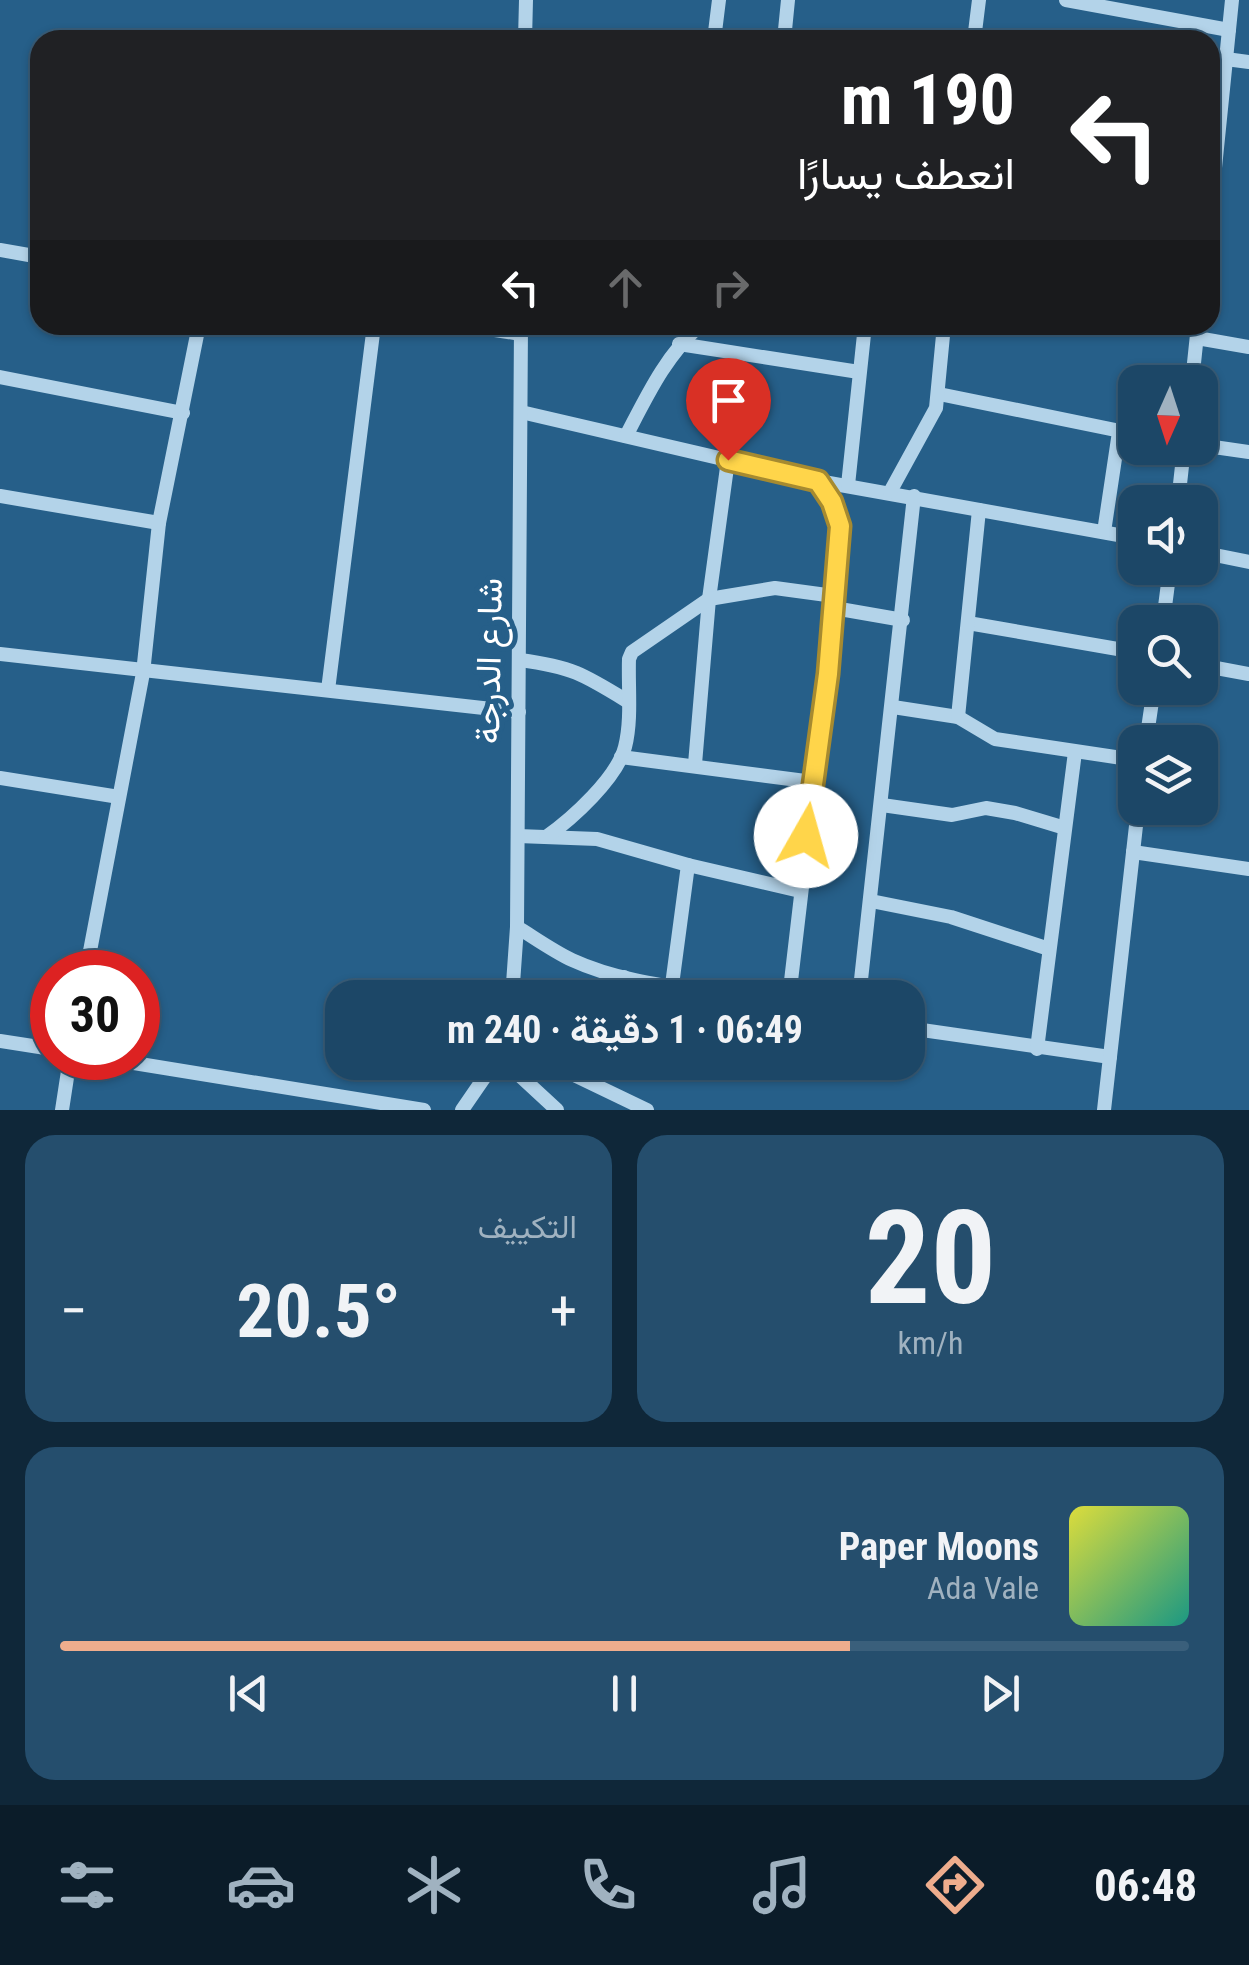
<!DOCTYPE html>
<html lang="ar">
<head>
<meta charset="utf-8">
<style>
	:root { --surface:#1c4767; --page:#254e6d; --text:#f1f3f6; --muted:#a0b2c0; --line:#3a5f7b; --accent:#eead8d }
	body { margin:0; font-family:"Roboto Condensed",Vazirmatn,sans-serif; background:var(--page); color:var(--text); direction:rtl; height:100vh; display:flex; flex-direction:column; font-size:38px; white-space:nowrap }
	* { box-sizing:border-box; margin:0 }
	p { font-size:32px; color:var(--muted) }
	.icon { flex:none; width:55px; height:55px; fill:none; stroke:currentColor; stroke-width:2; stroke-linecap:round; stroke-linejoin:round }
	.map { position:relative; height:1110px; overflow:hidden; direction:ltr }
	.sheet { display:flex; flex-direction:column; gap:25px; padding:25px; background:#0f2739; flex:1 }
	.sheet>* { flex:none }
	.banner { position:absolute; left:30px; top:30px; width:1190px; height:305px; border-radius:30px; box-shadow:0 2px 8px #0004,0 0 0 2px var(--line); direction:rtl; background:#202124; color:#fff; overflow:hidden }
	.needle { width:65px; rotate:183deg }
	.controls { position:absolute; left:1118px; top:365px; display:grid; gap:20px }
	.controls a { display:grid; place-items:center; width:100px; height:100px; border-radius:20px; background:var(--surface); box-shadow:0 2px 8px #0004,0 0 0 2px var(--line); font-size:50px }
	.speed { position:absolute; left:30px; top:950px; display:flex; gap:20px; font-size:50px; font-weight:700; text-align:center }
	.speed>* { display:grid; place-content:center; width:130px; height:130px; border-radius:50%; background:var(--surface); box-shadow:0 2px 8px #0004,0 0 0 2px var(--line); line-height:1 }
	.speed .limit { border:15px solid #d22; background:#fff; color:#111 }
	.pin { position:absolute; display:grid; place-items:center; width:85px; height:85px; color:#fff; margin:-102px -42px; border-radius:50% 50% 50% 0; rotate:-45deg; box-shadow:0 0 10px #0007 }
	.pin .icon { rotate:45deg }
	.me { position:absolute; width:110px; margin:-55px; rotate:7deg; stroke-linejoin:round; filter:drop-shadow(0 0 8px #0008) }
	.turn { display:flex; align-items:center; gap:35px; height:210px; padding:0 40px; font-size:45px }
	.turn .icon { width:130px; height:130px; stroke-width:2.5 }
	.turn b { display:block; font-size:70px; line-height:85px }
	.lanes { display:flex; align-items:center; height:95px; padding:0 40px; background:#0003; justify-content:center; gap:50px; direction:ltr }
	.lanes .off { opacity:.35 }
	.big { font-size:75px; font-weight:700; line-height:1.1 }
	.sheet .card { flex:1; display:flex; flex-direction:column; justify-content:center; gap:15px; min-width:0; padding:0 35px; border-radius:30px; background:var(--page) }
	.sheet .dial { align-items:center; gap:0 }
	.dial b { font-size:130px; line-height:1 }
	.song { display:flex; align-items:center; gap:30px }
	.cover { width:120px; height:120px; border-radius:15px; background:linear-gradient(135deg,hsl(60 70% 55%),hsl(170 70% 35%)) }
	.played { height:10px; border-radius:5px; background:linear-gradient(90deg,var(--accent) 70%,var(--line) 70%) }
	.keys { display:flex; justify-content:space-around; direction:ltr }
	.heat { display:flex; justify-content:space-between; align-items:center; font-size:55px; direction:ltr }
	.sheet .tiles { flex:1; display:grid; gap:25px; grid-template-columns:1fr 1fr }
	.card:last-child { grid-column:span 2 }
	.trip { position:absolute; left:325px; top:980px; width:600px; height:100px; border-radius:30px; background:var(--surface); box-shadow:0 2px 8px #0004,0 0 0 2px var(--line); font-weight:700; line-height:100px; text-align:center; direction:rtl }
	.tabs { display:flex; height:160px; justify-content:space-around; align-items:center; background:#0b1c29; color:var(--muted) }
	.tabs .icon { width:70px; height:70px }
	.tabs .active { color:var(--accent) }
	.tabs b { font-size:45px; color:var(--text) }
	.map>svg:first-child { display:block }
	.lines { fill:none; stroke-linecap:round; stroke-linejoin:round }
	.minor { stroke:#b3d3e9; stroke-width:14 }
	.route-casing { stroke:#a68a30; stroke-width:25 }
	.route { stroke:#ffd54a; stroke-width:18 }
	.labels { text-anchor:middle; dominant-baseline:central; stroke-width:10; stroke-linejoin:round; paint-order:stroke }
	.street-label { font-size:35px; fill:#fff; stroke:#265f89 }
</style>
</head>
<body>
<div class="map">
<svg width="1249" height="1110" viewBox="0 0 1249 1110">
	<rect width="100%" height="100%" fill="#265f89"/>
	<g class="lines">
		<g class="minor">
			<path d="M1066,0L1229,30"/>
			<path d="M525,40L526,0"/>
			<path d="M714,40L719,0"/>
			<path d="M784,40L788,0"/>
			<path d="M974,40L979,0"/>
			<path d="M1226,59L1249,62"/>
			<path d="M1210,217L1232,0"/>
			<path d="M0,250L40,257"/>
			<path d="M463,325L521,334"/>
			<path d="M1197,338L1249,347"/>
			<path d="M679,344L859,372"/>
			<path d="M0,377L183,413"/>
			<path d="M1192,382L1198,325"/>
			<path d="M939,394L1135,434"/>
			<path d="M521,412L818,481L1135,538"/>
			<path d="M626,436C648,394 665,357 700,325"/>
			<path d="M1200,445L1249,452"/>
			<path d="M848,485L865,325"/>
			<path d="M890,492L936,408L944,325"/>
			<path d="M0,496L159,523"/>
			<path d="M1178,502L1184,448"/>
			<path d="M1104,532L1119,432"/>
			<path d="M1200,552L1249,562"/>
			<path d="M834,608L903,620"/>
			<path d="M1163,622L1170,568"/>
			<path d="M968,623L1135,652"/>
			<path d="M0,654L519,712"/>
			<path d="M520,660C572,667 583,674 627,701"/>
			<path d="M1200,665L1249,674"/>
			<path d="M328,690L374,325"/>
			<path d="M893,707L958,717L995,739L1135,760"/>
			<path d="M958,717L979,510"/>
			<path d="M1146,742L1154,688"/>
			<path d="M621,757L813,782"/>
			<path d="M695,764L709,599L728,460"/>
			<path d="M0,778L119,797"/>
			<path d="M882,805L952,815L986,808L1015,813L1065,828"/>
			<path d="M518,836L597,839L688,865L800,891"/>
			<path d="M546,837C572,819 617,778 625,747C632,720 628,687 629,659L632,652L709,599L775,588L834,596"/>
			<path d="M1133,852L1249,869"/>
			<path d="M871,901L951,917L1049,949"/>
			<path d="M517,927C535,938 553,951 572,960C624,984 686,988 743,998"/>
			<path d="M86,972L143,673L159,523L199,325"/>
			<path d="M672,985L688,865"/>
			<path d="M512,998L517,927L521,325"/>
			<path d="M572,998L624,977"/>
			<path d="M789,998L827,674L840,526L833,502L818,481"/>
			<path d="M859,998L914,496"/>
			<path d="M908,1028L1110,1057"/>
			<path d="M0,1041L52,1049"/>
			<path d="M1037,1049L1075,752"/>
			<path d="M103,1058L424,1110"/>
			<path d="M505,1062L557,1110"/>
			<path d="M547,1062L647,1110"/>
			<path d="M62,1110L70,1058"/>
			<path d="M462,1110L495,1062"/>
			<path d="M1104,1110L1138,808"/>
		</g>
	</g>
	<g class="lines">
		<g class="route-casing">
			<path id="route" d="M728,460L818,481L832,502L840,526L828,674L806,836"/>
		</g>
		<use href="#route" class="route"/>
	</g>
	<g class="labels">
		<g class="street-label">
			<text transform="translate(489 661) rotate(-89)">شارع الدرجة</text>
		</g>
	</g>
</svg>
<div class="controls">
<a><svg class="needle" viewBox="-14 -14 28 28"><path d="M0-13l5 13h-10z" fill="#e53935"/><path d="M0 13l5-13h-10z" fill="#a0b2c0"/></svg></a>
<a><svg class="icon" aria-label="sound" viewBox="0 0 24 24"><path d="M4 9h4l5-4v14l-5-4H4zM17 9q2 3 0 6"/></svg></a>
<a><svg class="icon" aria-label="search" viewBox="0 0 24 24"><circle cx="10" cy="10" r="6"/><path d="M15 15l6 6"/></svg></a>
<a><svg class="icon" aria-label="layers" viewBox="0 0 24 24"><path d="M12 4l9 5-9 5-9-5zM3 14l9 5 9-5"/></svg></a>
</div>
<div class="speed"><div class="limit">30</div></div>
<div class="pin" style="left:728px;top:460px;background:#d93025"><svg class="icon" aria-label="arrive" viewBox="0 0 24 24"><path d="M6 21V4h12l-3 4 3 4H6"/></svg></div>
<svg class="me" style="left:806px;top:836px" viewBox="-20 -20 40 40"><circle r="19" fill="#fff"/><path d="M0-13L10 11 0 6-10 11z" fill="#ffd54a"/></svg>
<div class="trip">06:49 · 1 دقيقة · 240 m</div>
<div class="banner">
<div class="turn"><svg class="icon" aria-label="left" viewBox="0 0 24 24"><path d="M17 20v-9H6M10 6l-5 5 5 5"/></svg><div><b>190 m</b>انعطف يسارًا</div></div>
<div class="lanes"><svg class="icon" aria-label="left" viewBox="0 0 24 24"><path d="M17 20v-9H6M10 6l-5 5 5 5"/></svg><svg class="icon off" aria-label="ahead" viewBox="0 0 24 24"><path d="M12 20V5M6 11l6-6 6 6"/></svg><svg class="icon off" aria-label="right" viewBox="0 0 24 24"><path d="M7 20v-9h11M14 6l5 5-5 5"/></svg></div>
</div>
</div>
<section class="sheet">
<div class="tiles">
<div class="card dial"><b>20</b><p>km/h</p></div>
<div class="card"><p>التكييف</p>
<div class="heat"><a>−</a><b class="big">20.5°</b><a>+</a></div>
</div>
<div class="card">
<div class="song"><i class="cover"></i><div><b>Paper Moons</b><p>Ada Vale</p></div></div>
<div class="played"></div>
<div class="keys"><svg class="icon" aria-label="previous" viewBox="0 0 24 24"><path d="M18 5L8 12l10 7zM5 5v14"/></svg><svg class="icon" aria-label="pause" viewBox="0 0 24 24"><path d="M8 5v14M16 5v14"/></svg><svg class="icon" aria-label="next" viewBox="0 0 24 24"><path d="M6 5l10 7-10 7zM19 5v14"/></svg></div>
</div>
</div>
</section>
<nav class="tabs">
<b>06:48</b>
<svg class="icon active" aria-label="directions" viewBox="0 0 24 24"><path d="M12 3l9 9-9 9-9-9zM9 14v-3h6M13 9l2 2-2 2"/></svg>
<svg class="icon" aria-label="music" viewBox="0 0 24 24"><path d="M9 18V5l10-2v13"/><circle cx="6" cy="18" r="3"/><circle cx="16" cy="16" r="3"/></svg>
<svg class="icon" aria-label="phone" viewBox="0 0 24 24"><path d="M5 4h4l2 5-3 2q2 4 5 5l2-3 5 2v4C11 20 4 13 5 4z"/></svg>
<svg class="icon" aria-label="climate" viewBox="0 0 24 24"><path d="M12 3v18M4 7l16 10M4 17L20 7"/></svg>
<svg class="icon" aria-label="car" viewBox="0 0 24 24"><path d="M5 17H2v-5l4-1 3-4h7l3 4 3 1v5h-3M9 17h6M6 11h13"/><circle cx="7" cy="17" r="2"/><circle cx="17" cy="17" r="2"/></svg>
<svg class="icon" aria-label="filters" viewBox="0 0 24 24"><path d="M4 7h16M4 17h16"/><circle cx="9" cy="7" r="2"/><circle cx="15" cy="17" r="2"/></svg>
</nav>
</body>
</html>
